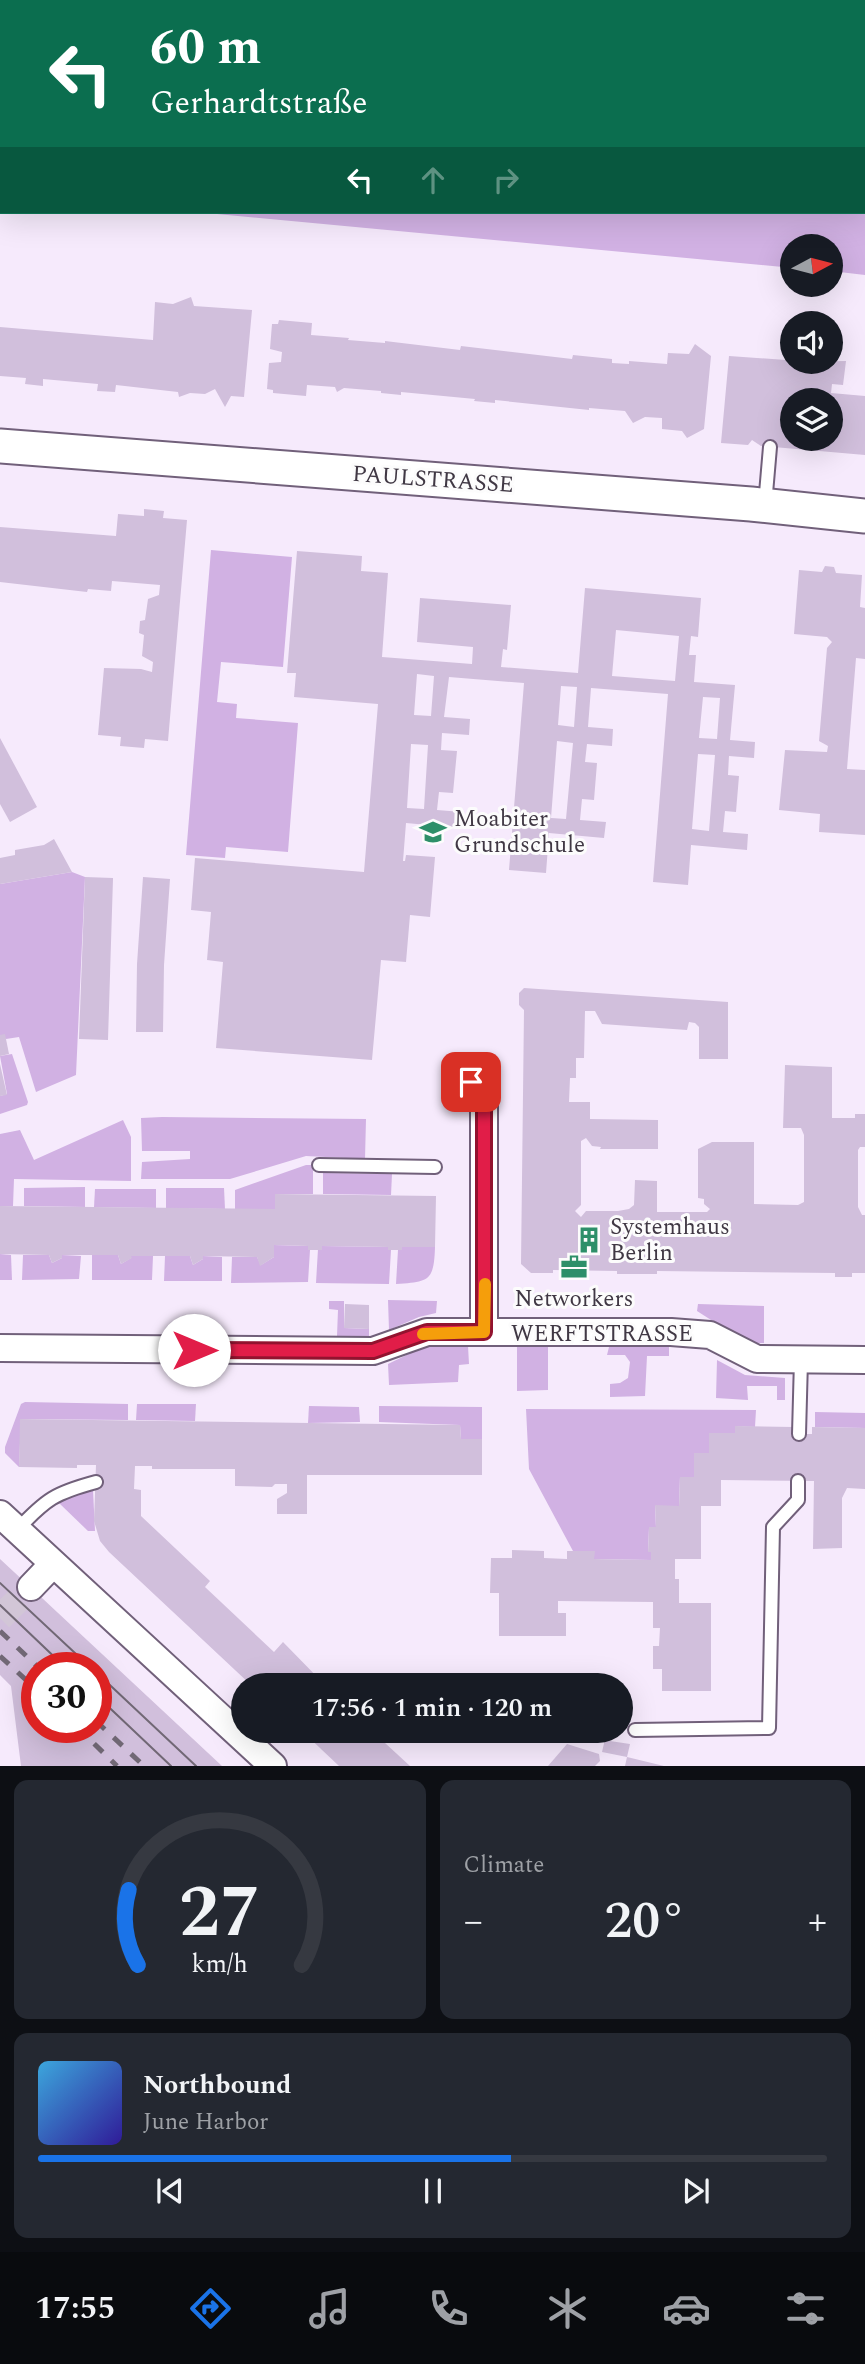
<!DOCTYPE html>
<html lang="en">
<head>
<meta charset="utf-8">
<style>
	:root { --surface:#171b24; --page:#242831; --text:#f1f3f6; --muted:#9ea1a6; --line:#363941; --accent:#1a73e8 }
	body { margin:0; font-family:Spectral,serif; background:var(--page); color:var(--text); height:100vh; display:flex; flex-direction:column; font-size:26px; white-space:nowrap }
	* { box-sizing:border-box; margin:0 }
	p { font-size:23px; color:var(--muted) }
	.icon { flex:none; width:38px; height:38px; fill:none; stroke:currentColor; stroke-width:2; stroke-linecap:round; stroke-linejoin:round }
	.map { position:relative; height:1766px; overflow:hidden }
	.details { display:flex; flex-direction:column; gap:14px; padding:14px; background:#0d0f14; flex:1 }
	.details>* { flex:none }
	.top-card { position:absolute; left:0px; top:0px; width:866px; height:214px; box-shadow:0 7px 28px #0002; background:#0b6e4f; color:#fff; overflow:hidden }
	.needle { width:46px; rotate:83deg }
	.tools { position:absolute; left:780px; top:234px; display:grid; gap:14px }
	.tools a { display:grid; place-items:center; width:63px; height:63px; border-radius:50%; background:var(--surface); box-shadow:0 7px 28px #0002; font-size:35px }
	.speed { position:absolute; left:21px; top:1652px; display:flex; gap:14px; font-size:35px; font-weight:700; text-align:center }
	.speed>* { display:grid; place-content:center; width:91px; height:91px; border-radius:50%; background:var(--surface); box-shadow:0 7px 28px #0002; line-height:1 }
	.speed .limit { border:10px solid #d22; background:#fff; color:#111 }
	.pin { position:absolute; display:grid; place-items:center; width:60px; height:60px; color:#fff; margin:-30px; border-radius:14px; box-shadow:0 4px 10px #0006 }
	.me { position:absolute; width:77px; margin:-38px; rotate:90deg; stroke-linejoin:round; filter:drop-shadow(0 0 5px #0008) }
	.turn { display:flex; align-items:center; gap:24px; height:147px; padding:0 35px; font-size:32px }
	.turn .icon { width:91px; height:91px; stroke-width:2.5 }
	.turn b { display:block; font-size:49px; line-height:60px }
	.lanes { display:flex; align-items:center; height:66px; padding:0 35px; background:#0003; justify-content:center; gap:35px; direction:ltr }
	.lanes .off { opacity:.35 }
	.big { font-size:52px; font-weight:600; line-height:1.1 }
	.details .widget { flex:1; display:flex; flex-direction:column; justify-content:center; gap:10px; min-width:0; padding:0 24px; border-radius:14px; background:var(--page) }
	.details .dial { align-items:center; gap:0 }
	.dial svg { height:182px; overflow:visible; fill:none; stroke:var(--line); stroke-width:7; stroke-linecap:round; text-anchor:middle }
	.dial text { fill:var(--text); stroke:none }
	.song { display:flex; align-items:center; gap:21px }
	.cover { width:84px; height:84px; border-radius:10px; background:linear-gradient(135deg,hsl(200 70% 55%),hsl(250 70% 35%)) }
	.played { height:7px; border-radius:4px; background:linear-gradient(90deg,var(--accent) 60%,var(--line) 60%) }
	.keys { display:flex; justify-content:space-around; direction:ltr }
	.heat { display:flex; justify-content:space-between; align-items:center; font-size:38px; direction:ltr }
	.details .tiles { flex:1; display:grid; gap:14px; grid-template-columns:1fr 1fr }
	.widget:last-child { grid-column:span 2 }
	.trip { position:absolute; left:231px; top:1673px; width:402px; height:70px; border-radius:35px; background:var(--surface); box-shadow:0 7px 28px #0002; font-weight:600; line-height:70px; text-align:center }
	.dock { display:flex; height:112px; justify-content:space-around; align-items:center; background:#090b0e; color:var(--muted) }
	.dock .icon { width:49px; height:49px }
	.dock .current { color:var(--accent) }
	.dock b { font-size:32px; color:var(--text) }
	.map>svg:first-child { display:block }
	.green { fill:#d1b1e3 }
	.building { fill:#d1bfdc; fill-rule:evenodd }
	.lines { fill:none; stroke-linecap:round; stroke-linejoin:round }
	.minor-tunnel { stroke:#d2c6d7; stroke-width:26; stroke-dasharray:26 13; stroke-linecap:butt }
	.service-casing { stroke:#71607a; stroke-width:16 }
	.minor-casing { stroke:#71607a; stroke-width:30 }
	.tertiary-casing { stroke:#71607a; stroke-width:37 }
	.service { stroke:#fff; stroke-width:12 }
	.minor { stroke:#fff; stroke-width:26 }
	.tertiary { stroke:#fff; stroke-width:33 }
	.tram { stroke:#716875; stroke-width:2 }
	.rail { stroke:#716875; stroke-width:5; stroke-dasharray:12 12; stroke-linecap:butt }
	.route-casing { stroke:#92132f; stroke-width:18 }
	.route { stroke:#e11d48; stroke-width:12 }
	.slow { stroke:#f59e0b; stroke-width:12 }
	.labels { text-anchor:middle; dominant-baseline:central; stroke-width:6; stroke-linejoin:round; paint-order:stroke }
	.street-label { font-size:23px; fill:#403844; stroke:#fcfcfc }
	.poi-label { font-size:23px; fill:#403844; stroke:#fcfcfc; text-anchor:start }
</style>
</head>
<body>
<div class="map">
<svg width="865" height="1766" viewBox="0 0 865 1766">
	<rect width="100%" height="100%" fill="#f6eafc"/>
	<g class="green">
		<path d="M26,0H865V275L831,271V247H793V268L196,212H864V2Z"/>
		<path d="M211,550L292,557L283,667L221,662L217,702L237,704L236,718L298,723L288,852L226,847L225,858L186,855Z"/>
		<path d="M72,872L85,877L76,1075L36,1092L19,1037L6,1039L0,1035V884Z"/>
		<path d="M12,1054L28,1102L27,1105L0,1114V1096L7,1094L0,1056Z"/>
		<path d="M162,1117L366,1119L365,1159L306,1156L230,1179H141L142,1162L190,1159V1151H142L141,1118Z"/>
		<path d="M123,1120L131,1137V1181L14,1179L13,1206H0V1134L20,1130L34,1160Z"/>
		<path d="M306,1165H313V1194H275V1209H235V1190Z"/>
		<path d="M323,1173L392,1174L391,1195L323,1194Z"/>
		<path d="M85,1187V1207L24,1206V1188Z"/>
		<path d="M166,1188H224L225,1209L166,1208Z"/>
		<path d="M95,1189H156V1208L94,1207Z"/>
		<path d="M274,1245L308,1246L310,1250L308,1282L231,1283L232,1257H257L261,1265L274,1257Z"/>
		<path d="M322,1246L388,1247L389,1250H391L389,1284L316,1283L318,1249H322Z"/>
		<path d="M402,1247H435C434,1281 429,1282 396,1284L398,1250H402Z"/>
		<path d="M0,1254L11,1255L12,1280H0Z"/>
		<path d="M23,1255H49L52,1263L62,1258V1255L81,1256L79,1279L22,1280Z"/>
		<path d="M92,1255H118L121,1264L131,1258V1256H153L152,1280H92Z"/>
		<path d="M165,1256H190L193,1265L203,1259V1256L222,1257V1281H164Z"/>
		<path d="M388,1300L437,1301L436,1313L419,1317L389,1330Z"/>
		<path d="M329,1301H344V1328L369,1329V1336H337L338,1310L329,1309Z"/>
		<path d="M698,1304L764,1306V1343H747L697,1311Z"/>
		<path d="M548,1343V1390L517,1391V1344Z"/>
		<path d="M434,1345L468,1346L469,1364L459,1365L458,1382L389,1385L388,1364L423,1347Z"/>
		<path d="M669,1346V1356H647L645,1396L610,1397V1384L620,1383L628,1378L630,1362L625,1355H607L609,1347Z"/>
		<path d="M717,1360L745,1375L785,1378V1400H777V1386H747L748,1400L716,1398Z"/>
		<path d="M25,1402L128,1404V1420L21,1419L19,1467L5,1453V1447L21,1404Z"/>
		<path d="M137,1404H196L195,1421L136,1420Z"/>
		<path d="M309,1406L359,1407L360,1422L308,1423Z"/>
		<path d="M379,1406L482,1407V1439H461L460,1425L379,1422Z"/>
		<path d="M526,1409L756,1410L755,1427L735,1426V1433H710L709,1453L694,1477H680L679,1506H655L656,1527L649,1528L648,1551L651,1552V1560L594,1559V1551H573L529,1469Z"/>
		<path d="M815,1412L865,1413V1428L815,1427Z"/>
		<path d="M93,1490L95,1531H88L59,1503L61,1499Z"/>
	</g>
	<g class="building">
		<path d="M191,297L194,306L252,310L244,397L231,396L225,407L215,389L205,394L190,393L179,397L178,392L116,385L115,392L97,391L98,384L43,379V386L25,384L26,378L0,376V327L153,340L155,302L173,304Z"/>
		<path d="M279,320L312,323L311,335L349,338L348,340L385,343V341L460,350L461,346L572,359L573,355L612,359V363L629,364V361L667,364L668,353L689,354L695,344L711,356L704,429L687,438L682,431L662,429V418L645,417L633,423L625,411L589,408V410L495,400V403L474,401L475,399L401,392V395L381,393V391L344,388L337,392L335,387L307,385L306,396L273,393V390L267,389L269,363L281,362L282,352L270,349L272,324H278Z"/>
		<path d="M729,356L786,360L790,356H793V362L846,361L843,385L832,384L831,393L865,396V455L761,446L752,440L748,445L721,443ZM793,401H831V439H793Z"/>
		<path d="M144,509L164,511L163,518L187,520L168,741L145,739L144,748L120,746L121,737L98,735L104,668L141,669L152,672L153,662L142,656L144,635L139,633L140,621L145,620L148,599L159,595L160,585L112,581L111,591L88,589L87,592L0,582V527L116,536L118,514L144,516Z"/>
		<path d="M297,551L362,556L361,571L388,573L382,657L472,664L473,647L417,642L420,598L511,605L507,650L503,649L501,667L578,673L585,588L701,598L698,637L691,636L689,655H696L694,682L735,685L730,740L755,742L754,758L729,756L728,775L739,776L736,812L725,811L723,832L748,834L747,850L691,845L688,885L653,882L668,694L591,688L588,727L613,729L612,746L587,744L585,762L597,763L594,800L582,799L580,820L606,822L604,838L549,833L546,873L509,870L524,683L449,677L444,717L470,719L469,735L442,733L441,750L457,751L453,793L439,792L437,810L462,812L461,828L406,823L403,861H405L406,855L435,857L430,917L410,915L406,962L381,960L372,1060L216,1048L223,962L207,960L211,912L191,910L195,858L364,872L378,704L294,697L296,673H287ZM616,630L679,636L675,681L612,676ZM417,674L434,676L431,716L414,715ZM561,686L577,687L574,727L558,725ZM703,697L720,698L717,739L699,738ZM557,741L573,743L566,819L551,818ZM411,744L428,745L424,809L407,808ZM698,754L715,755L709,831L692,829Z"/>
		<path d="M825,566L834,567L836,573L862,575L860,607L865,608V659L856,658L847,769L865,770V835L819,832L820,814L779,810L785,750L827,752L828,746L819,741L827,648L832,642L827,637L794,634L799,570L822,572Z"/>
		<path d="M0,738L37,807L10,822L0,804Z"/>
		<path d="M54,839L72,872L0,884V858L15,855V850L44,845Z"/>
		<path d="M85,877L113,878L108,1040L79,1039Z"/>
		<path d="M143,877L170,879L164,965L163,1032H136L137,964Z"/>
		<path d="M524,988L728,1002V1059H699V1027L695,1023L689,1022L687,1030L602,1024L595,1011H585L584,1058H576V1078H570L569,1102H590V1119L658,1120V1149H600L601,1147L592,1146L586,1138L581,1141V1205L575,1211L581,1217L586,1211H618L629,1209L634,1205L635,1180L657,1181V1212H707L710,1209L704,1204V1199L698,1198V1149L712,1142H754V1204L798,1205L804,1202V1135L801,1128H783L785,1065L832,1067V1118H855V1114H865V1147H860L858,1150V1207L862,1215H865V1273H852V1277H835V1273L657,1271V1274H617V1271L553,1270V1273H531L521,1264L524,1010L519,1005V993Z"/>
		<path d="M5,1034L9,1054L0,1056V1035Z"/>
		<path d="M0,1064L7,1095L0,1096Z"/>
		<path d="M275,1194L436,1196L435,1247H402V1250H388V1247L322,1246V1250H308V1246L274,1245V1257L260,1266L257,1257L203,1256V1259L193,1265L190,1256H131L132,1258L121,1264L118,1255H62V1258L52,1263L49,1255L0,1254V1206L275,1209Z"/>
		<path d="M345,1304L369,1305V1329L344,1328Z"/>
		<path d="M20,1419L460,1425L461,1439H482V1475H307V1514H277V1499L287,1493V1484H275L272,1487L235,1486V1469H152V1466H135L134,1489L141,1490V1516L210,1581L205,1587L274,1652L283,1642L325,1685H251L109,1552L100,1541L94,1521L96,1465H77V1468L19,1467Z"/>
		<path d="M735,1426L793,1427L792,1433L799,1434H812V1427L865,1428V1489L847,1488L842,1498V1548L813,1549L814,1481L721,1480V1506H701V1559H675V1579H679V1603H711V1691H662V1669H653V1646H659L660,1628H653V1602L558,1601V1613H566V1636H499V1593H490L491,1558H512V1550L544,1551V1558L567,1559V1551H595L594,1559L651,1560V1552H648L649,1527H656L655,1505L679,1506L680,1477H694V1453H709V1433H735Z"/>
		<path d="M0,1559L42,1598L222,1766H21L11,1686L0,1675ZM37,1668H96V1727H37Z"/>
		<path d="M302,1731H372L410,1766H339Z"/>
		<path d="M585,1731H612L610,1741L630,1744L627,1757L664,1766H625L627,1757L602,1752L605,1739L585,1735Z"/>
		<path d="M567,1744L599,1754L600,1761L595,1766H548Z"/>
	</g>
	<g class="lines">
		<path class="minor-tunnel" d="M0,1618L31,1587"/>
		<g class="service-casing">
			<g id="service">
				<path d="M765,505L770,447"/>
				<path d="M319,1165L435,1167"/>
				<path d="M799,1434L801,1360"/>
				<path d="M17,1530C46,1499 55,1493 96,1482"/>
				<path d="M635,1730L769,1728L773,1527L798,1500V1481"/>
			</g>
		</g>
		<g class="minor-casing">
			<g id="minor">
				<path d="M459,1071L484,1093V1332"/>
				<path d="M0,1348L373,1351L427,1332H671L710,1335L757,1359L865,1360"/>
				<path d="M0,1514L273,1766"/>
				<path d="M31,1587L53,1564"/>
			</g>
		</g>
		<g class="tertiary-casing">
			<path id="tertiary" d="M0,446L751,504L865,516"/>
		</g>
		<use href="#service" class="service"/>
		<use href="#minor" class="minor"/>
		<use href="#tertiary" class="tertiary"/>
		<g class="tram">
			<path d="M0,1583L91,1668"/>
			<path d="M0,1605L66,1668"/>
			<path d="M96,1672L196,1766"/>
			<path d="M96,1695L171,1766"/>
		</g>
		<g class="rail">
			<path d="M0,1631L39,1668"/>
			<path d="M0,1656L37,1690"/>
			<path d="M96,1721L144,1766"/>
			<path d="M77,1727L117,1766"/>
		</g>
	</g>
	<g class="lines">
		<g class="route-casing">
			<path id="route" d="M194,1350L373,1351L427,1332H484V1093L471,1082"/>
		</g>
		<use href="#route" class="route"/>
		<path class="slow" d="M423,1334L484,1332L485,1284"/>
	</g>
	<defs>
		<g id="school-bare" transform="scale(2.1)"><path d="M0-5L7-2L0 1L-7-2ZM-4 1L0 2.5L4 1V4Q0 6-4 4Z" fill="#2d8f69" stroke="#fcfcfc" stroke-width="2.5" paint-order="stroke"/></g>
		<g id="building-bare" transform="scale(2.1)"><path d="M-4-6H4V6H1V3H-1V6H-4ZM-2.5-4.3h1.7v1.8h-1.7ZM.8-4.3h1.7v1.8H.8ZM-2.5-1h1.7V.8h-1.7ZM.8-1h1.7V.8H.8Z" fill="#2d8f69" stroke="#fcfcfc" stroke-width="2.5" paint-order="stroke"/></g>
		<g id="office-bare" transform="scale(2.1)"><path d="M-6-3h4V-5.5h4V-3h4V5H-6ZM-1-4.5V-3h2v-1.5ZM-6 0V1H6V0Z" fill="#2d8f69" stroke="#fcfcfc" stroke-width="2.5" paint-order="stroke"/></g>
	</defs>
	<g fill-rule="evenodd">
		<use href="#school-bare" x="433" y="832"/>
		<use href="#building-bare" x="589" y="1240"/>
		<use href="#office-bare" x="574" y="1267"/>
	</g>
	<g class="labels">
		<g class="street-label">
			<text transform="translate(433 480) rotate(4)">PAULSTRASSE</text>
			<text x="602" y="1334">WERFTSTRASSE</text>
		</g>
		<g class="poi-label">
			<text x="454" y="819">Moabiter<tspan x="454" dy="26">Grundschule</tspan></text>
			<text x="610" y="1227">Systemhaus<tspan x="610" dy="26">Berlin</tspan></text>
			<text x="574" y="1299" text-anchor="middle">Networkers</text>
		</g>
	</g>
</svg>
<div class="tools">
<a><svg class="needle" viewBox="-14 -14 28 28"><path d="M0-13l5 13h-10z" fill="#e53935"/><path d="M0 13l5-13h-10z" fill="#9ea1a6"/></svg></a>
<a><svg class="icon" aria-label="sound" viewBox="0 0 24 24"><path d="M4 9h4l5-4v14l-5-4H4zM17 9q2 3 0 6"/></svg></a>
<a><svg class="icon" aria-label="layers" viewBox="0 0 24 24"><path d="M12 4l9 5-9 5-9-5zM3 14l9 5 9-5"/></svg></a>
</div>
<div class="speed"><div class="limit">30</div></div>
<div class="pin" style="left:471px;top:1082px;background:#d93025"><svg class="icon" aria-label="arrive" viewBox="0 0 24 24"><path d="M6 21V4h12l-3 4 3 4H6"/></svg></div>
<svg class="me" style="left:194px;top:1350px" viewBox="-20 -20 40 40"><circle r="19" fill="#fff"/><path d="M0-13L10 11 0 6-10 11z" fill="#e11d48"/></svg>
<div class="trip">17:56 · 1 min · 120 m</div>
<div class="top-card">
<div class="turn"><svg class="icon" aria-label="left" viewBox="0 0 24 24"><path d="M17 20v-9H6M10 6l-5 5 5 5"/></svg><div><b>60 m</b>Gerhardtstraße</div></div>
<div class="lanes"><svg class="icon" aria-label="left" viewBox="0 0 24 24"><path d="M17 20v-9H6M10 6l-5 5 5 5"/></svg><svg class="icon off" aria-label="ahead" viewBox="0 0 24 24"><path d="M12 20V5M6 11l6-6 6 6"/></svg><svg class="icon off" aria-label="right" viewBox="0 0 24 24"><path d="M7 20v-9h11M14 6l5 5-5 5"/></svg></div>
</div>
</div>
<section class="details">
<div class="tiles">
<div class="widget dial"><svg viewBox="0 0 100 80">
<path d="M14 69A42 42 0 1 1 86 69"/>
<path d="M14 69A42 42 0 0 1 10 36" stroke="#1a73e8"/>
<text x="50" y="56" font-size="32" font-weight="700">27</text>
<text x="50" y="72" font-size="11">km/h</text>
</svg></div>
<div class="widget"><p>Climate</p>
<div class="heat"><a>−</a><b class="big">20°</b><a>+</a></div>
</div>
<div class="widget">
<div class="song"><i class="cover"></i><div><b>Northbound</b><p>June Harbor</p></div></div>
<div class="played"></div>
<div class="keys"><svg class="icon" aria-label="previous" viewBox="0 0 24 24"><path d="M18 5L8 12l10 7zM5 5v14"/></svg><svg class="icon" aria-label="pause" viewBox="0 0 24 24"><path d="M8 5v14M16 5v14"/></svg><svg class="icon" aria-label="next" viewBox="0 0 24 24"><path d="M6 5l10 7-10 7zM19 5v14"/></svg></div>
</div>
</div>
</section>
<nav class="dock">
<b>17:55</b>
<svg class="icon current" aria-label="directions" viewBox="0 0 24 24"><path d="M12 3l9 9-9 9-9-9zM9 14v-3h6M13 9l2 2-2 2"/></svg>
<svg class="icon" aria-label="music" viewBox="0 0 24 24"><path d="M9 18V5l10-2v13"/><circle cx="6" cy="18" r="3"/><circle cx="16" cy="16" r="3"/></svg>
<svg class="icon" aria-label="phone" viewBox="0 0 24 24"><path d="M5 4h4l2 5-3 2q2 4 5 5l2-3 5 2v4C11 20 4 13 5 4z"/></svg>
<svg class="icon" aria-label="climate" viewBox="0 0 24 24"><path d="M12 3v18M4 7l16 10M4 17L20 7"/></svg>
<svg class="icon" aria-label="car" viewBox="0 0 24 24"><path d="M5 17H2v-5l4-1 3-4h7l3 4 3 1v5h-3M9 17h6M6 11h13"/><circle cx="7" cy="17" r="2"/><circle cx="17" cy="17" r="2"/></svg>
<svg class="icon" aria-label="filters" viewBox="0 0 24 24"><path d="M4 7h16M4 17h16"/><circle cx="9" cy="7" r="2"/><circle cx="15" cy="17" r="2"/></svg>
</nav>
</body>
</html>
